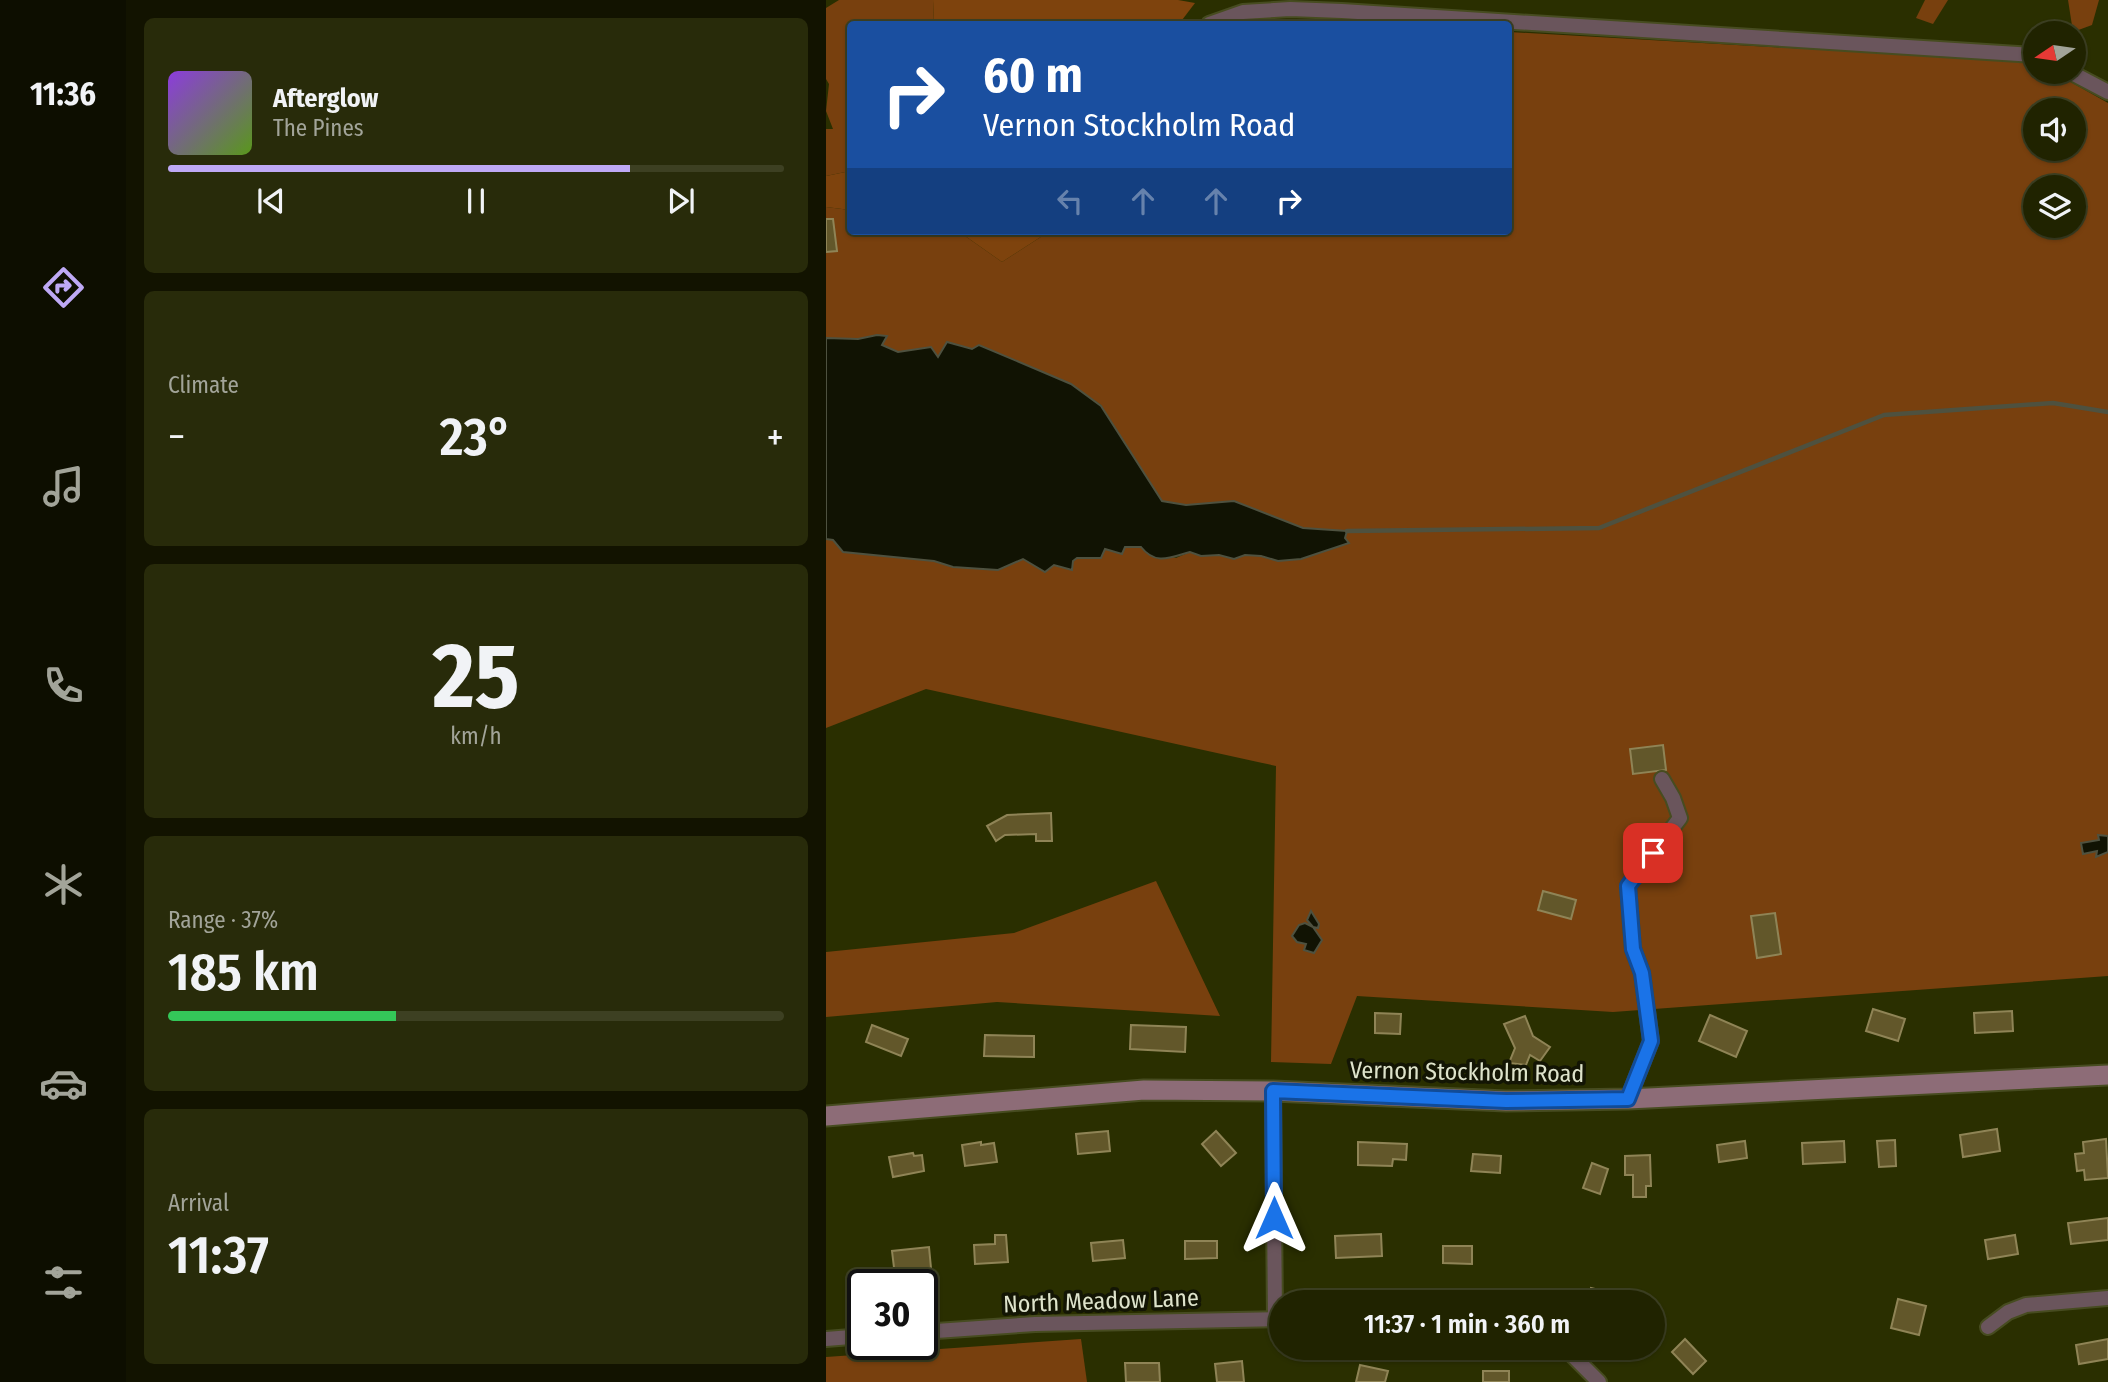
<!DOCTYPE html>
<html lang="en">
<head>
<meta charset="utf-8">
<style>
	:root { --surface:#202300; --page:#282b0a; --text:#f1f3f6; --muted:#a2a499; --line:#3d4022; --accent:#bea9f5 }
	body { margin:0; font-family:"Fira Sans Condensed",sans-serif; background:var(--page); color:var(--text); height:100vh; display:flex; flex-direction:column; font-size:26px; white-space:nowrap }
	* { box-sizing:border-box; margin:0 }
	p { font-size:23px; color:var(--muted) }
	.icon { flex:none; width:38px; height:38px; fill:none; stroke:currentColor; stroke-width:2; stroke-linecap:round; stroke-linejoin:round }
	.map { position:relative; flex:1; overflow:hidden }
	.details { display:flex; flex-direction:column; gap:18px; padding:18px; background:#121300; width:700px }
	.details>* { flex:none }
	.banner { position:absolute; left:21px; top:21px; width:665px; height:214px; border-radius:7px; box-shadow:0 2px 5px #0004,0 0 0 2px var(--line); background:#1a4fa0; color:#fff; overflow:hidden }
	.needle { width:46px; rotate:257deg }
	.controls { position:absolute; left:1197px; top:21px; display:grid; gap:14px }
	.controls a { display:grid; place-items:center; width:63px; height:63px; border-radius:50%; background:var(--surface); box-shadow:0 2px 5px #0004,0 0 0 2px var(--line); font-size:35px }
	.speed { position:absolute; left:21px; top:1269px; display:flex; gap:14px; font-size:35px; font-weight:700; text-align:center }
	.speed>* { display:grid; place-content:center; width:91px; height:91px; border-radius:50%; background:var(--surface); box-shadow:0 2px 5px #0004,0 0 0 2px var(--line); line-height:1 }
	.speed .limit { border:4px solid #111; border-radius:10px; background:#fff; color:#111 }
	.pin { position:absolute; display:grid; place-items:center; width:60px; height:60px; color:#fff; margin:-30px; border-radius:14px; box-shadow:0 4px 10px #0006 }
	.me { position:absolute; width:77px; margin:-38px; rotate:0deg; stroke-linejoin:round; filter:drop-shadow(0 0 5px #0008) }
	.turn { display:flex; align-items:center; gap:24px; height:147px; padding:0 21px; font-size:32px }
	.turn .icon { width:91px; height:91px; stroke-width:2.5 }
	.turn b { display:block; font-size:49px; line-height:60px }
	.lanes { display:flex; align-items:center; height:66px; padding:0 21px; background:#0003; justify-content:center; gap:35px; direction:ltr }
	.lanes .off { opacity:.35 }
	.big { font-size:52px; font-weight:600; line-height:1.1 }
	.details .widget { flex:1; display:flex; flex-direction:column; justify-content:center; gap:10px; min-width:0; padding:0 24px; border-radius:10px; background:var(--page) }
	.details .dial { align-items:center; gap:0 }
	.dial b { font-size:91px; line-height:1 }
	.song { display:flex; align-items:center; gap:21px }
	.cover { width:84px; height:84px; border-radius:10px; background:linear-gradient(135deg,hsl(270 70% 55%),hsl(90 70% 35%)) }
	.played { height:7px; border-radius:4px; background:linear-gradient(90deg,var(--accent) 75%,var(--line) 75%) }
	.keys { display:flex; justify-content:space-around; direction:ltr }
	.heat { display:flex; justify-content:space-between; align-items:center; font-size:38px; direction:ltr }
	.charge { height:10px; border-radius:5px; background:linear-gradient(90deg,#34c759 37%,var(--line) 0) }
	.trip { position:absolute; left:443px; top:1290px; width:396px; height:70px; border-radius:35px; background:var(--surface); box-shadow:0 2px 5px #0004,0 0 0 2px var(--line); font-weight:600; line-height:70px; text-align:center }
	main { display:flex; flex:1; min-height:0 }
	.tabs { display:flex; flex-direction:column; width:126px; justify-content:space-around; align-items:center; background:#0d0e00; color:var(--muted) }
	.tabs .icon { width:49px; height:49px }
	.tabs .active { color:var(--accent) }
	.tabs b { font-size:32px; color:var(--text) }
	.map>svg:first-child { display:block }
	.green { fill:#7e430d }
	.forest { fill:#78400e; fill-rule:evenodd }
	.water { fill:#111303; stroke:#4e513f; stroke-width:2 }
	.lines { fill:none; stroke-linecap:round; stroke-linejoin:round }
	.stream { stroke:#4e513f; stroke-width:4.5 }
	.building { fill:#62572a; stroke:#8f8456; stroke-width:2 }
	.street-casing { stroke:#474c20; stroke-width:18 }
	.secondary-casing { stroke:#474c20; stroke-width:23 }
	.street { stroke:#6a555c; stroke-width:14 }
	.secondary { stroke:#8d6c77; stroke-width:19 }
	.route-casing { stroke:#114b97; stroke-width:18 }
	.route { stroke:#1a73e8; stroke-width:12 }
	.labels { text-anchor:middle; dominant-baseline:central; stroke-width:7; stroke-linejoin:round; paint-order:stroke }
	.street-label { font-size:24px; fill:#dee3cb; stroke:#131504 }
</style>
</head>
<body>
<main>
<nav class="tabs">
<b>11:36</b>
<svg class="icon active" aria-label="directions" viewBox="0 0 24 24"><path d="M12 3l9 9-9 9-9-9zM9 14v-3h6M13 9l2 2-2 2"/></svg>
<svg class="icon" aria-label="music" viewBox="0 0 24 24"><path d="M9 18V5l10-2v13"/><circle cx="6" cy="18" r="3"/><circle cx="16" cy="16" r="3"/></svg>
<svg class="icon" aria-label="phone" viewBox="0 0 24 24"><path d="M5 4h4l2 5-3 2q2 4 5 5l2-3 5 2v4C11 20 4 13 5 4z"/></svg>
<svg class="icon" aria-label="climate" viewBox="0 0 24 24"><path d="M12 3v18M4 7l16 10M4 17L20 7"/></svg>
<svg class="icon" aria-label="car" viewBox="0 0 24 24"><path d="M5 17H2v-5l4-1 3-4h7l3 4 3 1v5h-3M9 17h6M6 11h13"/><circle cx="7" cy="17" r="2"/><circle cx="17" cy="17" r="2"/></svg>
<svg class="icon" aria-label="filters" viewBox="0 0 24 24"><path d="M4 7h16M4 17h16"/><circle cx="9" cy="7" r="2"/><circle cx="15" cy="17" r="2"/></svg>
</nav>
<section class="details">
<div class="widget">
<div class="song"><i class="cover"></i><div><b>Afterglow</b><p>The Pines</p></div></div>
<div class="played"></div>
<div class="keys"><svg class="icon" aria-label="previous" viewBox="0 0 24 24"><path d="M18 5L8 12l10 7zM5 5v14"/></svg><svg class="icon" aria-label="pause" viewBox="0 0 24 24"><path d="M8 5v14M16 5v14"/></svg><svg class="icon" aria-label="next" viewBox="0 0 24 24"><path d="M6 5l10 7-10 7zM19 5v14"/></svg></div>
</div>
<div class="widget"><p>Climate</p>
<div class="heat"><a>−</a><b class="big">23°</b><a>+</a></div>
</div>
<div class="widget dial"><b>25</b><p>km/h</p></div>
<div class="widget"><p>Range · 37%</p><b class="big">185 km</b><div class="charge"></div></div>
<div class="widget"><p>Arrival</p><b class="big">11:37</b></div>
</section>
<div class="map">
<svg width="1282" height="1382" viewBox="0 0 1282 1382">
	<rect width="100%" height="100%" fill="#2a2f00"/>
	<g class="green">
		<path d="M107,0H352L369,3L353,24H108Z"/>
		<path d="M24,171V210L0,207V176Z"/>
		<path d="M132,231H224L176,262Z"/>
	</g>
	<g class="forest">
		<path d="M13,0H107L108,24H24V171L0,176V129H7L0,111L3,84L0,79V8Z"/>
		<path d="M1099,0H1122L1107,24L1090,18Z"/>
		<path d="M1242,0H1273L1266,25L1247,32Z"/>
		<path d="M683,32L1209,62V72H1227L1282,103V976L787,1012L531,996L505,1064L445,1062L450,766L100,689L0,728V539L7,540L17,552L108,561L127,567L172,570L197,559L228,565L251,558H275L278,549L315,547L350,558L364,552L375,556L393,555L408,559L419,555L435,556L452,561L523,542L519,538L521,531L477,528L408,501L360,505L336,501L275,405L245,384L153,345L147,349L121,342L112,357L105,347L72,352L56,345L60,337L50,335L32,339L0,338V207L24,210V231H132L176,262L224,231H682ZM1209,110H1248V149H1209ZM1209,187H1248V226H1209Z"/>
		<path d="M330,881L394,1016L171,1002L0,1017V952L188,933Z"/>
		<path d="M255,1339L261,1382H0V1357Z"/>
	</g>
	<g class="water">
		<path d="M51,335L61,336L56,345L72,352L105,347L112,357L121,342L146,349L153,345L245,384L275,406L336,501L360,505L408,501L477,528L521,531L519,538L523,543L475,559L452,561L435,556L419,555L408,559L393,555L375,556L364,552C345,557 330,566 315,547H299L296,554L279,549L275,558H251L247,561L246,570L228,565L219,572L197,559L172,570L127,567L108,561L17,552L7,540L0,539V338L32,339Z"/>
		<path d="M1272,835L1282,836V852L1270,857L1271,851L1257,854L1255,843L1273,840Z"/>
		<path d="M485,911L493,924L492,928L487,927L496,940L488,953L478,950L480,944L471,942L466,936L473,925L479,923L487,927L481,920Z"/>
	</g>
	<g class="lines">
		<path class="stream" d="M521,531L773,528L1058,415L1227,403L1282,412"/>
	</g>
	<g class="building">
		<path d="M0,219H7L11,251L0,252Z"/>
		<path d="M837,745L840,770L807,774L804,749Z"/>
		<path d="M225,813L226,841H210V834L179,835L170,841L161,826L181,815Z"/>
		<path d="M717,891L750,900L745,919L712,910Z"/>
		<path d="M949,913L955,954L931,958L925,916Z"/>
		<path d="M1047,1009L1079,1019L1072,1041L1040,1031Z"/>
		<path d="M1186,1011L1187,1031L1149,1033L1148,1013Z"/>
		<path d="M549,1013L575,1014L574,1034L549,1033Z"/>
		<path d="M884,1015L921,1031L910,1057L873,1041Z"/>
		<path d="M699,1016L707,1036L724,1047L714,1061L704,1055L700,1065L683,1063L689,1048L678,1024Z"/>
		<path d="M46,1025L82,1039L75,1056L40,1042Z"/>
		<path d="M305,1025L360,1027L359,1052L304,1049Z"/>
		<path d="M159,1035L208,1036V1057L158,1056Z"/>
		<path d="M1171,1129L1174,1151L1137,1157L1134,1135Z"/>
		<path d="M282,1131L284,1151L252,1154L250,1134Z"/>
		<path d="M390,1131L410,1153L395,1166L376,1144Z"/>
		<path d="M1280,1139L1282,1178L1259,1180L1258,1170L1251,1171L1249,1154L1258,1153L1257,1142Z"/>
		<path d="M1069,1140L1070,1166L1053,1167L1051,1141Z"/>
		<path d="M919,1141L921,1158L893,1162L891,1145Z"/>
		<path d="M1018,1141L1019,1162L977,1164L976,1143Z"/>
		<path d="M155,1142V1145L168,1143L171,1162L139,1166L136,1145Z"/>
		<path d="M532,1142L581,1144L580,1160L567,1159L566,1166L532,1165Z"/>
		<path d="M87,1153L88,1156L96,1155L98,1171L67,1177L63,1157Z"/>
		<path d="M647,1154L675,1156L674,1173L645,1171Z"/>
		<path d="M824,1155L825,1186H820V1197H807V1175H799V1156Z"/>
		<path d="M766,1163L782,1169L774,1194L757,1188Z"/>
		<path d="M1282,1218V1240L1245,1244L1242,1223Z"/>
		<path d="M555,1234L556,1256L510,1258L509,1236Z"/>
		<path d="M169,1235H180L182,1262L149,1264L148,1245L169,1244Z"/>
		<path d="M1189,1235L1192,1254L1162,1259L1159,1240Z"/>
		<path d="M297,1240L299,1258L267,1261L265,1243Z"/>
		<path d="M359,1241H391V1258L359,1259Z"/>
		<path d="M617,1246H646V1264L617,1263Z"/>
		<path d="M103,1247L105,1268L82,1270L83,1274L69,1276L66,1251Z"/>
		<path d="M765,1288L805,1298L804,1302H762Z"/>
		<path d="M1072,1299L1100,1306L1093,1335L1065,1328Z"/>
		<path d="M859,1339L880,1361L867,1374L846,1352Z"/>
		<path d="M1282,1339V1359L1253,1364L1250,1345Z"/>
		<path d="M416,1361L418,1382H391L389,1364Z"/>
		<path d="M299,1363H333L334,1382H300Z"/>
		<path d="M534,1365L562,1371L559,1382H530Z"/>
		<rect x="657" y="1371" width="26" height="11"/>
	</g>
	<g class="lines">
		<g class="street-casing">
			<g id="street">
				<path d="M383,24L417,12L464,9L516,11L1209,55"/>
				<path d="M1244,72L1282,92"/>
				<path d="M447,1091L449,1319"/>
				<path d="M802,1099L825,1041L816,973L807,949L802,886L854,818L847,798L836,779"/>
				<path d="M1162,1327L1182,1312L1200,1305L1282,1298"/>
				<path d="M96,1332L209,1324L455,1319"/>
				<path d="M0,1339L37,1336"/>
				<path d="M739,1348L773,1382"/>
			</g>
		</g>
		<g class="secondary-casing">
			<path id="secondary" d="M0,1116L318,1090L447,1091L680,1101L802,1099L1282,1075"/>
		</g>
		<use href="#street" class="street"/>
		<use href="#secondary" class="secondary"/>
	</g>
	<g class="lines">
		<g class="route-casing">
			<path id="route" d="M448,1218L447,1091L680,1101L802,1099L825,1041L816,973L807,949L802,886L827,853"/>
		</g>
		<use href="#route" class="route"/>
	</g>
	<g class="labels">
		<g class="street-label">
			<text transform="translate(641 1072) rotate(1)">Vernon Stockholm Road</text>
			<text transform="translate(275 1301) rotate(-2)">North Meadow Lane</text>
		</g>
	</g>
</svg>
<div class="controls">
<a><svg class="needle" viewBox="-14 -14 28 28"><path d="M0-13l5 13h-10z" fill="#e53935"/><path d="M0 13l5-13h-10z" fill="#a2a499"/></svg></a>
<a><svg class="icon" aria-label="sound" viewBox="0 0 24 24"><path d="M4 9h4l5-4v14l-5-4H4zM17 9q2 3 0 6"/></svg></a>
<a><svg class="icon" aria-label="layers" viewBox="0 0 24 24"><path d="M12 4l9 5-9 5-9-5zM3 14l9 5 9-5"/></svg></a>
</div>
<div class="speed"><div class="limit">30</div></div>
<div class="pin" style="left:827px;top:853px;background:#d93025"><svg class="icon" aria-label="arrive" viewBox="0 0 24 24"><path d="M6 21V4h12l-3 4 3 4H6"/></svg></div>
<svg class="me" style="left:448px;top:1218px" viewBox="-20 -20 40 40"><path d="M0-17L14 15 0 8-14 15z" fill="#1a73e8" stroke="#fff" stroke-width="4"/></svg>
<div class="trip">11:37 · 1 min · 360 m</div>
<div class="banner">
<div class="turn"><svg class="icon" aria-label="right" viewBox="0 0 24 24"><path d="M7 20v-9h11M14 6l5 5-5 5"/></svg><div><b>60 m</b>Vernon Stockholm Road</div></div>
<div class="lanes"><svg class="icon off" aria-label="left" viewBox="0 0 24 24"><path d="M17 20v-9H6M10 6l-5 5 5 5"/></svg><svg class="icon off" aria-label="ahead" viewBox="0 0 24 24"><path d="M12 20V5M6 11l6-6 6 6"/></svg><svg class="icon off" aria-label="ahead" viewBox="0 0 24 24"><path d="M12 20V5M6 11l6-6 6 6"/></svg><svg class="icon" aria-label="right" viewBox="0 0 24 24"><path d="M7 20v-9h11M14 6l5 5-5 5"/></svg></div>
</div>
</div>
</main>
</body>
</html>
